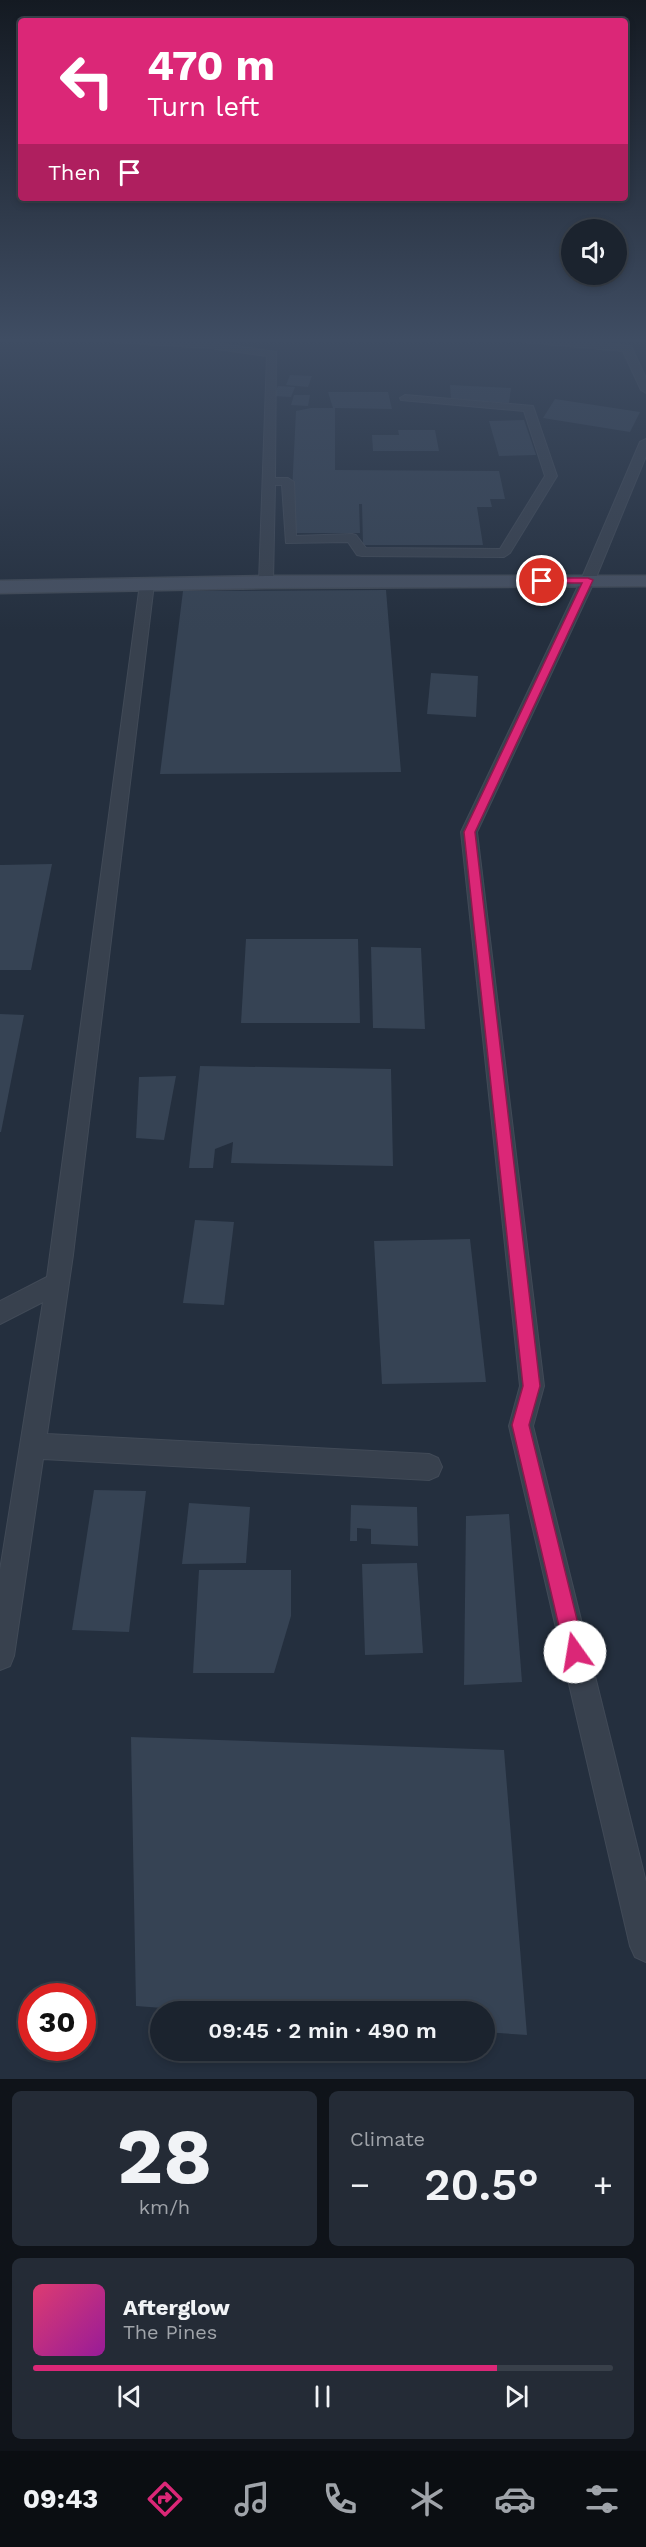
<!DOCTYPE html>
<html lang="en">
<head>
<meta charset="utf-8">
<style>
	:root { --surface:#1b232e; --page:#242b36; --text:#f1f3f6; --muted:#a0a4aa; --line:#39404a; --accent:#db2777 }
	body { margin:0; font-family:"Work Sans",sans-serif; background:var(--page); color:var(--text); height:100vh; display:flex; flex-direction:column; font-size:22px; white-space:nowrap }
	* { box-sizing:border-box; margin:0 }
	p { font-size:20px; color:var(--muted) }
	.icon { flex:none; width:33px; height:33px; fill:none; stroke:currentColor; stroke-width:2; stroke-linecap:round; stroke-linejoin:round }
	.map { position:relative; height:2079px; overflow:hidden }
	.details { display:flex; flex-direction:column; gap:12px; padding:12px; background:#0f1319; flex:1 }
	.details>* { flex:none }
	.top-card { position:absolute; left:18px; top:18px; width:610px; height:183px; border-radius:6px; box-shadow:0 3px 9px #0003,0 0 0 2px var(--line); background:#db2777; color:#fff; overflow:hidden }
	.tools { position:absolute; left:561px; top:219px; display:grid; gap:12px }
	.tools a { display:grid; place-items:center; width:66px; height:66px; border-radius:50%; background:var(--surface); box-shadow:0 3px 9px #0003,0 0 0 2px var(--line); font-size:30px }
	.speed { position:absolute; left:18px; top:1983px; display:flex; gap:12px; font-size:30px; font-weight:700; text-align:center }
	.speed>* { display:grid; place-content:center; width:78px; height:78px; border-radius:50%; background:var(--surface); box-shadow:0 3px 9px #0003,0 0 0 2px var(--line); line-height:1 }
	.speed .limit { border:9px solid #d22; background:#fff; color:#111 }
	.pin { position:absolute; display:grid; place-items:center; width:51px; height:51px; color:#fff; margin:-26px; border:3px solid #fff; border-radius:50%; box-shadow:0 2px 6px #0007 }
	.me { position:absolute; width:66px; margin:-33px; rotate:347deg; stroke-linejoin:round; filter:drop-shadow(0 0 4px #0008) }
	.turn { display:flex; align-items:center; gap:21px; height:126px; padding:0 30px; font-size:27px }
	.turn .icon { width:78px; height:78px; stroke-width:2.5 }
	.turn b { display:block; font-size:42px; line-height:51px }
	.then { display:flex; align-items:center; height:57px; padding:0 30px; background:#0003; gap:12px; font-size:22px }
	.big { font-size:45px; font-weight:600; line-height:1.1 }
	.details .card { flex:1; display:flex; flex-direction:column; justify-content:center; gap:9px; min-width:0; padding:0 21px; border-radius:9px; background:var(--page) }
	.details .dial { align-items:center; gap:0 }
	.dial b { font-size:78px; line-height:1 }
	.song { display:flex; align-items:center; gap:18px }
	.cover { width:72px; height:72px; border-radius:9px; background:linear-gradient(135deg,hsl(340 70% 55%),hsl(300 70% 35%)) }
	.played { height:6px; border-radius:3px; background:linear-gradient(90deg,var(--accent) 80%,var(--line) 80%) }
	.keys { display:flex; justify-content:space-around; direction:ltr }
	.heat { display:flex; justify-content:space-between; align-items:center; font-size:33px; direction:ltr }
	.details .tiles { flex:1; display:grid; gap:12px; grid-template-columns:1fr 1fr }
	.card:last-child { grid-column:span 2 }
	.trip { position:absolute; left:150px; top:2001px; width:345px; height:60px; border-radius:30px; background:var(--surface); box-shadow:0 3px 9px #0003,0 0 0 2px var(--line); font-weight:600; line-height:60px; text-align:center }
	.dock { display:flex; height:96px; justify-content:space-around; align-items:center; background:#0b0e12; color:var(--muted) }
	.dock .icon { width:42px; height:42px }
	.dock .active { color:var(--accent) }
	.dock b { font-size:27px; color:var(--text) }
	.map>svg:first-child { display:block }
	.building { fill:#364354 }
	.lines { fill:none; stroke-linecap:round; stroke-linejoin:round }
	.street-casing { stroke:#414a57; stroke-width:2 }
	.secondary-casing { stroke:#414a57; stroke-width:3 }
	.street { fill:#38414e; fill-rule:evenodd }
	.secondary { fill:#465061; fill-rule:evenodd }
	.route { fill:#db2777; stroke:#8e194d; stroke-width:1.5 }
</style>
</head>
<body>
<div class="map">
<svg width="646" height="2079" viewBox="0 0 646 2079">
	<rect width="100%" height="100%" fill="#242f3e"/>
	<g class="building">
		<path d="M290,375L312,376L308,387L286,385Z"/>
		<path d="M450,385L511,388L509,403L451,399Z"/>
		<path d="M278,386L295,387L291,397L274,396Z"/>
		<path d="M328,392H388L392,409L335,408V470L499,471L505,499H490L492,507H477L483,545H363L362,504H359L360,533H290L296,411L311,408H333Z"/>
		<path d="M294,395H310L308,406L291,405Z"/>
		<path d="M555,399L640,412L630,432L543,418Z"/>
		<path d="M524,420L536,455L499,456L489,421Z"/>
		<path d="M398,430H435L439,451H373L372,435H399Z"/>
		<path d="M386,590L401,772L160,774L183,591Z"/>
		<path d="M431,673L478,676L476,717L427,714Z"/>
		<path d="M52,864L31,970H0V865Z"/>
		<path d="M246,939H358L360,1023H241Z"/>
		<path d="M371,947L421,948L425,1029L373,1028Z"/>
		<path d="M0,1014L24,1015L1,1132H0Z"/>
		<path d="M200,1066L391,1069L393,1166L231,1163L233,1142L215,1149L213,1168H189Z"/>
		<path d="M176,1076L164,1140L136,1138L139,1077Z"/>
		<path d="M195,1220L234,1222L224,1305L183,1303Z"/>
		<path d="M470,1239L486,1382L382,1384L374,1241Z"/>
		<path d="M94,1490L146,1491L129,1632L72,1630Z"/>
		<path d="M189,1503L250,1507L246,1563L182,1564Z"/>
		<path d="M351,1505L417,1507L418,1546L371,1544V1529L357,1528V1541H350Z"/>
		<path d="M509,1514L522,1682L464,1685L466,1516Z"/>
		<path d="M417,1563L423,1653L365,1655L362,1564Z"/>
		<path d="M199,1570H291V1616L274,1673H193Z"/>
		<path d="M131,1737L504,1750L527,2035L484,2032V2012H216L136,2006Z"/>
	</g>
	<g class="lines">
		<g class="street-casing">
			<g id="street">
				<path d="M108,339L206,342L207,339H217L216,343L276,352L275,478H288L294,482L296,536L352,534L356,535L366,548L500,549L545,476L524,411L401,400L400,398L405,395L533,406L557,476L510,553L504,557L362,556L357,555L348,542L286,543L282,485H275L273,582L266,586L261,585L259,582L267,356L210,348L113,342Z"/>
				<path d="M519,339H557L631,346L646,378V393L641,390L623,351L524,342Z"/>
				<path d="M646,439V456L595,580L477,832L544,1386L533,1426L646,1882V1962L635,1957L630,1946L509,1426L520,1386L461,832L581,580L640,442Z"/>
				<path d="M147,580L154,584L73,1255L47,1434L429,1454L438,1458L442,1467L438,1476L429,1480L43,1459L14,1656L10,1666L0,1670V1570L43,1302L0,1324V1301L47,1277L140,584Z"/>
			</g>
		</g>
		<g class="secondary-casing">
			<path id="secondary" d="M266,576H646V586L266,588L0,593V581Z"/>
		</g>
		<use href="#street" class="street"/>
		<use href="#secondary" class="secondary"/>
	</g>
	<linearGradient id="sky" x2="0" y2="1"><stop stop-color="#141a22"/><stop offset="0.54" stop-color="#3f4d63"/><stop offset="1" stop-color="#3f4d63" stop-opacity="0"/></linearGradient>
	<rect width="646" height="630" fill="url(#sky)"/>
	<path class="route" d="M588,578L593,580L475,832L540,1386L529,1425L585,1652L582,1659L575,1662L568,1659L565,1652L512,1425L523,1386L464,832L582,583H542L538,581L542,578Z"/>
</svg>
<div class="tools">
<a><svg class="icon" aria-label="sound" viewBox="0 0 24 24"><path d="M4 9h4l5-4v14l-5-4H4zM17 9q2 3 0 6"/></svg></a>
</div>
<div class="speed"><div class="limit">30</div></div>
<div class="pin" style="left:542px;top:581px;background:#d93025"><svg class="icon" aria-label="arrive" viewBox="0 0 24 24"><path d="M6 21V4h12l-3 4 3 4H6"/></svg></div>
<svg class="me" style="left:575px;top:1652px" viewBox="-20 -20 40 40"><circle r="19" fill="#fff"/><path d="M0-13L10 11 0 6-10 11z" fill="#db2777"/></svg>
<div class="trip">09:45 · 2 min · 490 m</div>
<div class="top-card">
<div class="turn"><svg class="icon" aria-label="left" viewBox="0 0 24 24"><path d="M17 20v-9H6M10 6l-5 5 5 5"/></svg><div><b>470 m</b>Turn left</div></div>
<div class="then">Then<svg class="icon" aria-label="arrive" viewBox="0 0 24 24"><path d="M6 21V4h12l-3 4 3 4H6"/></svg></div>
</div>
</div>
<section class="details">
<div class="tiles">
<div class="card dial"><b>28</b><p>km/h</p></div>
<div class="card"><p>Climate</p>
<div class="heat"><a>−</a><b class="big">20.5°</b><a>+</a></div>
</div>
<div class="card">
<div class="song"><i class="cover"></i><div><b>Afterglow</b><p>The Pines</p></div></div>
<div class="played"></div>
<div class="keys"><svg class="icon" aria-label="previous" viewBox="0 0 24 24"><path d="M18 5L8 12l10 7zM5 5v14"/></svg><svg class="icon" aria-label="pause" viewBox="0 0 24 24"><path d="M8 5v14M16 5v14"/></svg><svg class="icon" aria-label="next" viewBox="0 0 24 24"><path d="M6 5l10 7-10 7zM19 5v14"/></svg></div>
</div>
</div>
</section>
<nav class="dock">
<b>09:43</b>
<svg class="icon active" aria-label="directions" viewBox="0 0 24 24"><path d="M12 3l9 9-9 9-9-9zM9 14v-3h6M13 9l2 2-2 2"/></svg>
<svg class="icon" aria-label="music" viewBox="0 0 24 24"><path d="M9 18V5l10-2v13"/><circle cx="6" cy="18" r="3"/><circle cx="16" cy="16" r="3"/></svg>
<svg class="icon" aria-label="phone" viewBox="0 0 24 24"><path d="M5 4h4l2 5-3 2q2 4 5 5l2-3 5 2v4C11 20 4 13 5 4z"/></svg>
<svg class="icon" aria-label="climate" viewBox="0 0 24 24"><path d="M12 3v18M4 7l16 10M4 17L20 7"/></svg>
<svg class="icon" aria-label="car" viewBox="0 0 24 24"><path d="M5 17H2v-5l4-1 3-4h7l3 4 3 1v5h-3M9 17h6M6 11h13"/><circle cx="7" cy="17" r="2"/><circle cx="17" cy="17" r="2"/></svg>
<svg class="icon" aria-label="filters" viewBox="0 0 24 24"><path d="M4 7h16M4 17h16"/><circle cx="9" cy="7" r="2"/><circle cx="15" cy="17" r="2"/></svg>
</nav>
</body>
</html>
